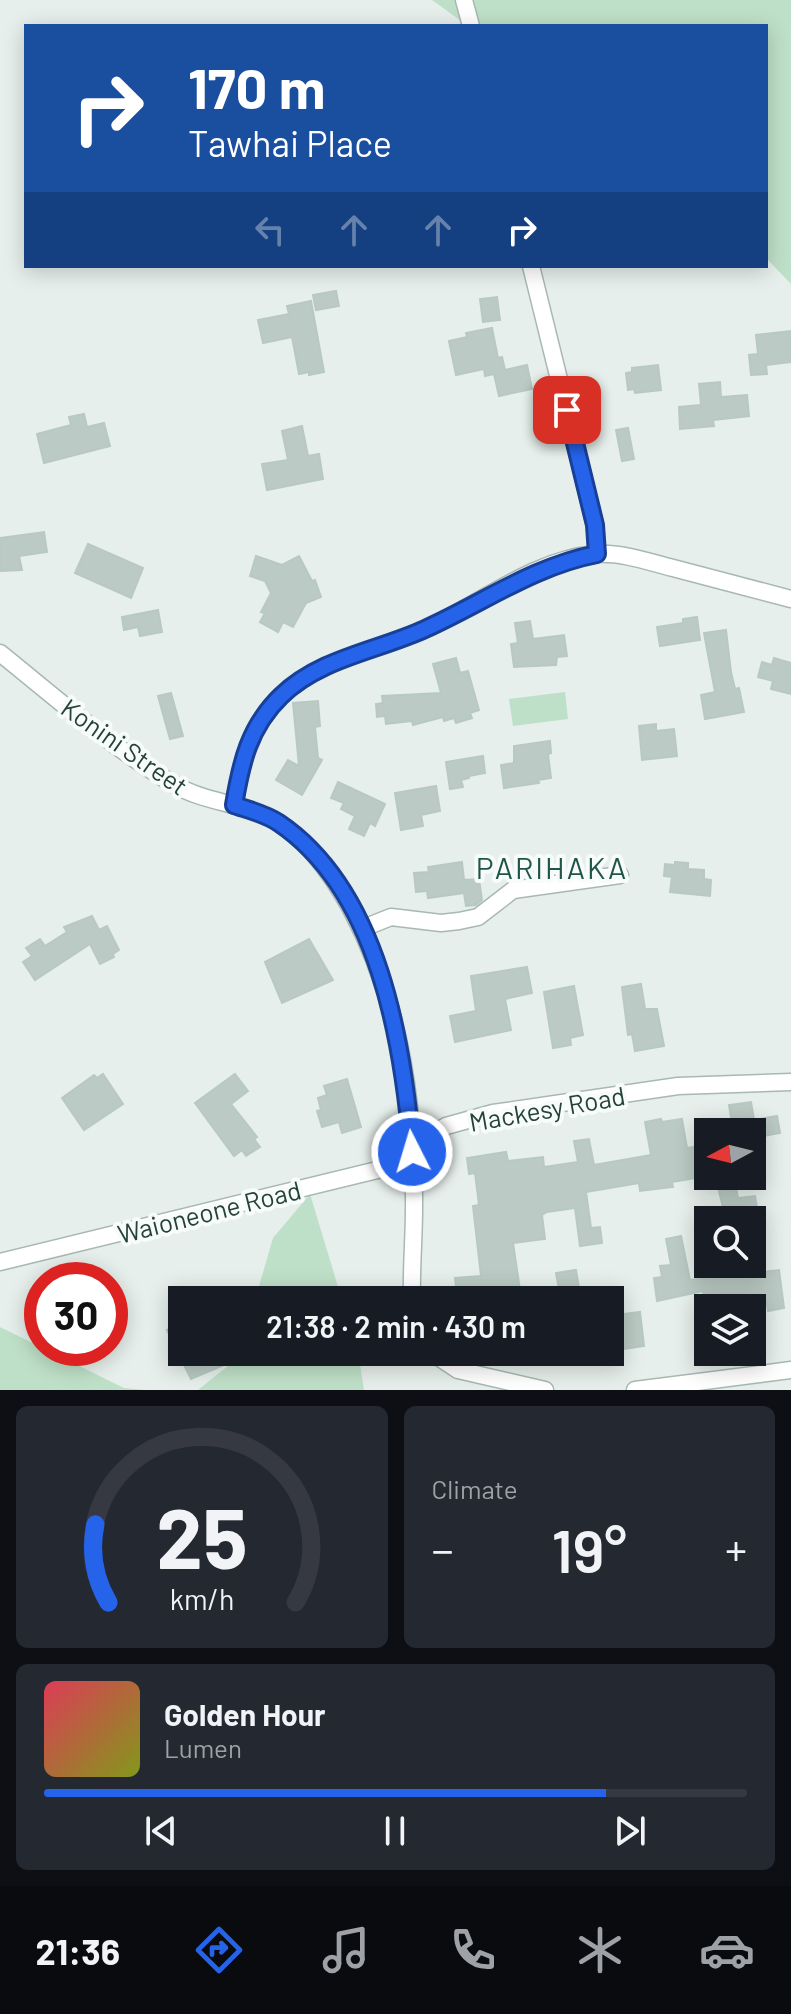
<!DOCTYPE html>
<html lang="en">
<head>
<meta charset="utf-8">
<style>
	:root { --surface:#171b24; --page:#242831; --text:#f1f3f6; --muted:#9ea1a6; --line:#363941; --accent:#2563eb }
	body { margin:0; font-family:Barlow,sans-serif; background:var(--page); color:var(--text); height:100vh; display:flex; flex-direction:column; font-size:30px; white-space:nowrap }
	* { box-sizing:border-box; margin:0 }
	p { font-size:26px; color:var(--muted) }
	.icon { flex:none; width:44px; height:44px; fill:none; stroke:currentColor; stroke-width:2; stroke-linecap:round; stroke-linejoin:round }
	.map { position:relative; height:1390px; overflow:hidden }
	.drawer { display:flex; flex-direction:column; gap:16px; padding:16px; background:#0d0f14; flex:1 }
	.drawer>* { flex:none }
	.guide { position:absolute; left:24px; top:24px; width:744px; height:244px; border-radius:0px; box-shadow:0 4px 20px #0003; background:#1a4fa0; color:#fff; overflow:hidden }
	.needle { width:52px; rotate:263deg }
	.fabs { position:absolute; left:694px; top:1118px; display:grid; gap:16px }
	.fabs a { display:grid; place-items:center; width:72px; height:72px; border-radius:0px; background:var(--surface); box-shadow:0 4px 20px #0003; font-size:40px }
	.speed { position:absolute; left:24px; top:1262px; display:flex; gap:16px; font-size:40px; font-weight:700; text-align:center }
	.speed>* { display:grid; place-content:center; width:104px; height:104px; border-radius:50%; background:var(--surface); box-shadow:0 4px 20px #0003; line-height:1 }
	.speed .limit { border:12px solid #d22; background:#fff; color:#111 }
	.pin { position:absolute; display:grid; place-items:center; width:68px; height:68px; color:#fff; margin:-34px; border-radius:16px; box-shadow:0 4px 12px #0006 }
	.me { position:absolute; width:88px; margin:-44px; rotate:355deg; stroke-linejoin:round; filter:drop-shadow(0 0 6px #0008) }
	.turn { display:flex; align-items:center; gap:28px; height:168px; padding:0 32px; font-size:36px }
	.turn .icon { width:104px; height:104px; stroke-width:2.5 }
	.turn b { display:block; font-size:56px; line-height:68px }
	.lanes { display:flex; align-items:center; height:76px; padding:0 32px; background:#0003; justify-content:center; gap:40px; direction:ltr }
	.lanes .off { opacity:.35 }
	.big { font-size:60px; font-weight:600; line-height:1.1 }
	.drawer .tile { flex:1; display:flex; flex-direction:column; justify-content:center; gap:12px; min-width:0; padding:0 28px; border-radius:12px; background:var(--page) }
	.drawer .dial { align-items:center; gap:0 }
	.dial svg { height:208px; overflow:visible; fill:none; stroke:var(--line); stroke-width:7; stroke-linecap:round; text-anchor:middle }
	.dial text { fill:var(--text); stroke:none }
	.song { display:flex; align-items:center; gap:24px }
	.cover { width:96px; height:96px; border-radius:12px; background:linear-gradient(135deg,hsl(350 70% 55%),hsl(70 70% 35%)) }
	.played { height:8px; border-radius:4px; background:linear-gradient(90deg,var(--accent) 80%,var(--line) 80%) }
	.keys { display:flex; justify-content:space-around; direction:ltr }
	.heat { display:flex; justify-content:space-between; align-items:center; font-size:44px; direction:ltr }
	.drawer .tiles { flex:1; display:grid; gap:16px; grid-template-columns:1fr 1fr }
	.tile:last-child { grid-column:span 2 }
	.trip { position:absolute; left:168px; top:1286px; width:456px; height:80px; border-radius:0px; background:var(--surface); box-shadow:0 4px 20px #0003; font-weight:600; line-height:80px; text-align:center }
	.tab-bar { display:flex; height:128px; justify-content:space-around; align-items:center; background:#090b0e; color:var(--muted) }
	.tab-bar .icon { width:56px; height:56px }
	.tab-bar .active { color:var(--accent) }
	.tab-bar b { font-size:36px; color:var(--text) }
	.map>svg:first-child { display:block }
	.green { fill:#bfe0c8 }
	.building { fill:#bbcac4; stroke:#b8c9c2; stroke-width:2 }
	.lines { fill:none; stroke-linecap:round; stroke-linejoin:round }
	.minor-casing { stroke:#a8b8b2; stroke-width:19 }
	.minor { stroke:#fff; stroke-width:16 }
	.route-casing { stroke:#184099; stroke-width:20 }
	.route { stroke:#2563eb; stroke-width:14 }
	.labels { text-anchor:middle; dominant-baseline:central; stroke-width:8; stroke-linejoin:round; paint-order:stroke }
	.street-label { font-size:26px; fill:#24423a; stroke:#f7fbf9 }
	.quarter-label { font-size:30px; letter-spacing:2px; fill:#1f5548; stroke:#f7fbf9 }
</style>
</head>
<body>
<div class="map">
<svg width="791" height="1390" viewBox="0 0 791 1390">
	<rect width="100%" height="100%" fill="#e6efeb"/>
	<g class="green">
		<path d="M432,0H791V284L766,258V26H468Z"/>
		<path d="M565,692L568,719L513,726L509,699Z"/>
		<path d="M310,1194L342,1300H255L273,1238Z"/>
		<path d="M0,1327L124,1388L146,1390H0Z"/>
		<path d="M240,1352H358L364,1390H198L239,1357Z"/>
	</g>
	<g class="building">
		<path d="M336,291L339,306L316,310L313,295Z"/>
		<path d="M497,297L500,320L483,322L480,299Z"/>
		<path d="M311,301L324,372L309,375V372L299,374L292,337L263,343L258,320L289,314L287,306Z"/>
		<path d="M492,328L498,358L502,357L505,370L527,365L532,389L499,396L494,374L485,376L484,369L456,375L449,341L467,337L466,333Z"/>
		<path d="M791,331V362L766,365L767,374L751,375L749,355L758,354L756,335Z"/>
		<path d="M658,365L661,390L635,393L634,389L628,390L626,373L632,372V368Z"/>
		<path d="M720,382L721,397L747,395L749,416L713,420L714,426L680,429L679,407L701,405L699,384Z"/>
		<path d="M84,414L87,427L104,423L110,446L44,463L37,434L71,425L69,417Z"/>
		<path d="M302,426L308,456L319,454L323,479L267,490L262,464L288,460L282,431Z"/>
		<path d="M628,428L634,459L622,461L616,430Z"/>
		<path d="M44,532L47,552L19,556L22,570L0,571V538Z"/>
		<path d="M88,544L143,568L131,598L75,573Z"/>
		<path d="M256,556L282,565L299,556L312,581L315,580L321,597L306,603L293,627L283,622L278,632L260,622L265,613L261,612L271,593L265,581L250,576Z"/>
		<path d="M158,610L162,632L140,636L138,627L124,630L122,617Z"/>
		<path d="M697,617L700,640L660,646L657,627L683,623V619Z"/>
		<path d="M530,621L533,639L564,635L567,656L557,657L556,665L514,667L511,644L518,643L515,623Z"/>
		<path d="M726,630L731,672L735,689L739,688L744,712L705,719L701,695L715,692L704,633Z"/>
		<path d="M456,658L460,673L468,671L479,710L470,713L472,718L456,723L454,718L444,721L443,717L413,725L412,721L386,724L385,716L377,717L376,704L383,703L382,696L441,693L433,664Z"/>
		<path d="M774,658L791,663V694L771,689L773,681L758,677L762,662L772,665Z"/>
		<path d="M171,693L183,736L170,739L158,696Z"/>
		<path d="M318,701L320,726L315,727L318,758L322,760L302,795L276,780L288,760L299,766L293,703Z"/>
		<path d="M656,724V731L674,729L677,756L642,760L639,726Z"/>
		<path d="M550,741L551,753L548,754L551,778L538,780L539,783L504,788L501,765L514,763V746Z"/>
		<path d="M483,756L485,773L469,776V778L461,780L463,787L450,789L446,762Z"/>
		<path d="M338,782L385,804L375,826L370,823L364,836L349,829L355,816L341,809L344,803L331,798Z"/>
		<path d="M436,786L440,811L421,815L423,826L401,830L395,793Z"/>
		<path d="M462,862L464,880L479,879L482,900L476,905L466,906L464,893L428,898L427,891L416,892L414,873L429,872L428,867Z"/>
		<path d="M675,862L688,863V869L704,870V879L711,880L710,896L670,892L672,877L664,876L665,864L675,865Z"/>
		<path d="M92,916L99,930L107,926L119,950L113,954L114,957L100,964L90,944L35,980L23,962L32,956L26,948L40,939L45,946L67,932L64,927Z"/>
		<path d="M309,939L333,980L282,1003L265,962Z"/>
		<path d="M527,967L532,993L505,999L511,1030L455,1042L450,1016L476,1011L471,976Z"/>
		<path d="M641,984L645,1009H657L664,1046L635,1051L632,1034L628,1035L622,987Z"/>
		<path d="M574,986L583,1035L570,1038L571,1045L553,1048L544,992Z"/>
		<path d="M103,1074L123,1104L84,1130L62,1098L94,1075L97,1078Z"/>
		<path d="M235,1074L248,1091L231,1104L257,1137L254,1139L260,1147L246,1156L242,1150L234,1156L195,1103Z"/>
		<path d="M347,1079L361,1127L342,1133L339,1122L322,1127L317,1111L321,1110L318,1098L327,1095L324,1086Z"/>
		<path d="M751,1102L754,1120L777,1116L780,1133L752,1138V1132H725L724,1125L732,1124L729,1105Z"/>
		<path d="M661,1119L662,1122L682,1119L687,1148L705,1145L708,1176L672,1182L673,1187L640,1191L639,1183L586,1192L591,1228L600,1227L602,1243L580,1246L575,1208L547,1212L542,1215L545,1239L513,1243L520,1290L492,1293L493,1300H465L464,1294L457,1295L455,1278L481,1276L473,1206L479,1205L475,1173L469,1174L467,1158L506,1152L508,1161L543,1157L544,1167L578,1162L574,1141L589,1139L594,1165L651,1155L645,1122Z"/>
		<path d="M736,1188L738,1198L755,1196L759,1220H726L719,1191Z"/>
		<path d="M681,1236L690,1280L739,1273L737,1264H751L753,1273L779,1270L784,1308L768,1311L766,1298L732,1302L733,1308H706L703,1291L657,1301L654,1278L662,1277L660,1266L671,1265L666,1239Z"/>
		<path d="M576,1270L581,1300H561L556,1273Z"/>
		<path d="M640,1312L644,1346L610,1351V1316Z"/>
		<path d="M182,1322V1352H218L224,1365L191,1379L167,1330Z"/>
	</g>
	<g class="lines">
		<g class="minor-casing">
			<g id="minor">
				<path d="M464,0L471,26"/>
				<path d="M531,266L595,525L597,554"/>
				<path d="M0,653C56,698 112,748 175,785C206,803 245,803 277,822C310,842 333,876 351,909C400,1001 415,1106 414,1209C414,1239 411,1270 412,1300"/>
				<path d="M234,805C242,762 247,729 281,696C320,659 377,651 424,630C479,605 534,559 596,554C621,552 649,562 673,568C712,578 752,589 791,599"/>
				<path d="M361,929L391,917L441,923L459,921L478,917L513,890L620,875"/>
				<path d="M0,1262L402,1164L426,1137L446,1126L493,1113L678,1086L791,1082"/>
				<path d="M431,1352L458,1370L545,1390"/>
				<path d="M635,1390L791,1370"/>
			</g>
		</g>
		<use href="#minor" class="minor"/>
	</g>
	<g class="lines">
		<g class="route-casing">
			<path id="route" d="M412,1152C403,1042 379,891 279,823C266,814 249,810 234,805C241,763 249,727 281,696C320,658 377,651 425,629C483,603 534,566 597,554L595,525L567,410"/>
		</g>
		<use href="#route" class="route"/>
	</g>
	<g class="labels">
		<g class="street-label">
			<text transform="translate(125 746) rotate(35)">Konini Street</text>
			<text transform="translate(547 1108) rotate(-10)">Mackesy Road</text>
			<text transform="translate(209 1211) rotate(-14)">Waioneone Road</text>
		</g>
		<g class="quarter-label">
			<text x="552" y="867">PARIHAKA</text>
		</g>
	</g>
</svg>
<div class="fabs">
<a><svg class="needle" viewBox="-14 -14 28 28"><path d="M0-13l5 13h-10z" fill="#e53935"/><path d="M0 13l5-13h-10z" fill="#9ea1a6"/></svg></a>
<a><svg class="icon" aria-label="search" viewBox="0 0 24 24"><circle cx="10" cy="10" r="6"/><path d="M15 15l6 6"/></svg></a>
<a><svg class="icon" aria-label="layers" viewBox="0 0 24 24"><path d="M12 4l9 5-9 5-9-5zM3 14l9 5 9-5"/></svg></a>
</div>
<div class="speed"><div class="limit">30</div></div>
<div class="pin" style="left:567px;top:410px;background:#d93025"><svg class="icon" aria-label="arrive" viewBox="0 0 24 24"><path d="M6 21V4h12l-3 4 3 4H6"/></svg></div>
<svg class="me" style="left:412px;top:1152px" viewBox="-20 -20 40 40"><circle r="17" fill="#2563eb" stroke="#fff" stroke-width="3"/><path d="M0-11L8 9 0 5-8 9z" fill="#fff"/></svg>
<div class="trip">21:38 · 2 min · 430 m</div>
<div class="guide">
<div class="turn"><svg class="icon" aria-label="right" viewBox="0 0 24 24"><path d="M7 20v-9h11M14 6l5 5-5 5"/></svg><div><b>170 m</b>Tawhai Place</div></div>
<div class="lanes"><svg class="icon off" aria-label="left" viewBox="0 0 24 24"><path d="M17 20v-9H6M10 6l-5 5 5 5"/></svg><svg class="icon off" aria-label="ahead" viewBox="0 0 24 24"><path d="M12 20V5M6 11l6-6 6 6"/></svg><svg class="icon off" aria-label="ahead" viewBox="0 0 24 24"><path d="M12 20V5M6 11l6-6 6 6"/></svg><svg class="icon" aria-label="right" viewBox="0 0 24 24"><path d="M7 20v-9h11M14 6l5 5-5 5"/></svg></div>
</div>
</div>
<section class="drawer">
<div class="tiles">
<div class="tile dial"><svg viewBox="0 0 100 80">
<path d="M14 69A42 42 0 1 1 86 69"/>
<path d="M14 69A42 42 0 0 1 9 39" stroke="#2563eb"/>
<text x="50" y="56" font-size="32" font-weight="700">25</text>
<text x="50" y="72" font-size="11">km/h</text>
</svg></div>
<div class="tile"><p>Climate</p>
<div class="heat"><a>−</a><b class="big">19°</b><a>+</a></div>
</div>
<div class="tile">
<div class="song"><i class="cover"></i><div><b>Golden Hour</b><p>Lumen</p></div></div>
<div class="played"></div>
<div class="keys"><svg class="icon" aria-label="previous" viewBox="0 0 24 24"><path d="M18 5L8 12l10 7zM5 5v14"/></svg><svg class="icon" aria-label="pause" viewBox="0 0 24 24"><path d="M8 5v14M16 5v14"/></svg><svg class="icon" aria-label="next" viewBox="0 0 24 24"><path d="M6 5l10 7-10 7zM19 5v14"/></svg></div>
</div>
</div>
</section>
<nav class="tab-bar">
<b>21:36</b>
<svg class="icon active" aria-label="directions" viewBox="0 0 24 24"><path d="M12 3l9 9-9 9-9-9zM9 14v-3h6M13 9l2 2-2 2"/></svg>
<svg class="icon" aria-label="music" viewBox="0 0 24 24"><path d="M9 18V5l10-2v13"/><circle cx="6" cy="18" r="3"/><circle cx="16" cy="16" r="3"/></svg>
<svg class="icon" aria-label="phone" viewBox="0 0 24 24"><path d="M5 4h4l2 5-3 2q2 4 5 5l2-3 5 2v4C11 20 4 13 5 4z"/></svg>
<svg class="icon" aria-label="climate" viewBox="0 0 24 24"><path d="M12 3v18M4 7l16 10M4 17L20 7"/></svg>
<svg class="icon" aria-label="car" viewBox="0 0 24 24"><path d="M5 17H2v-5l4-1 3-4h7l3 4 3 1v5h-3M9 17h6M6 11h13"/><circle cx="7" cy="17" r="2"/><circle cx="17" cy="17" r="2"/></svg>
</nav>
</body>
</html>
